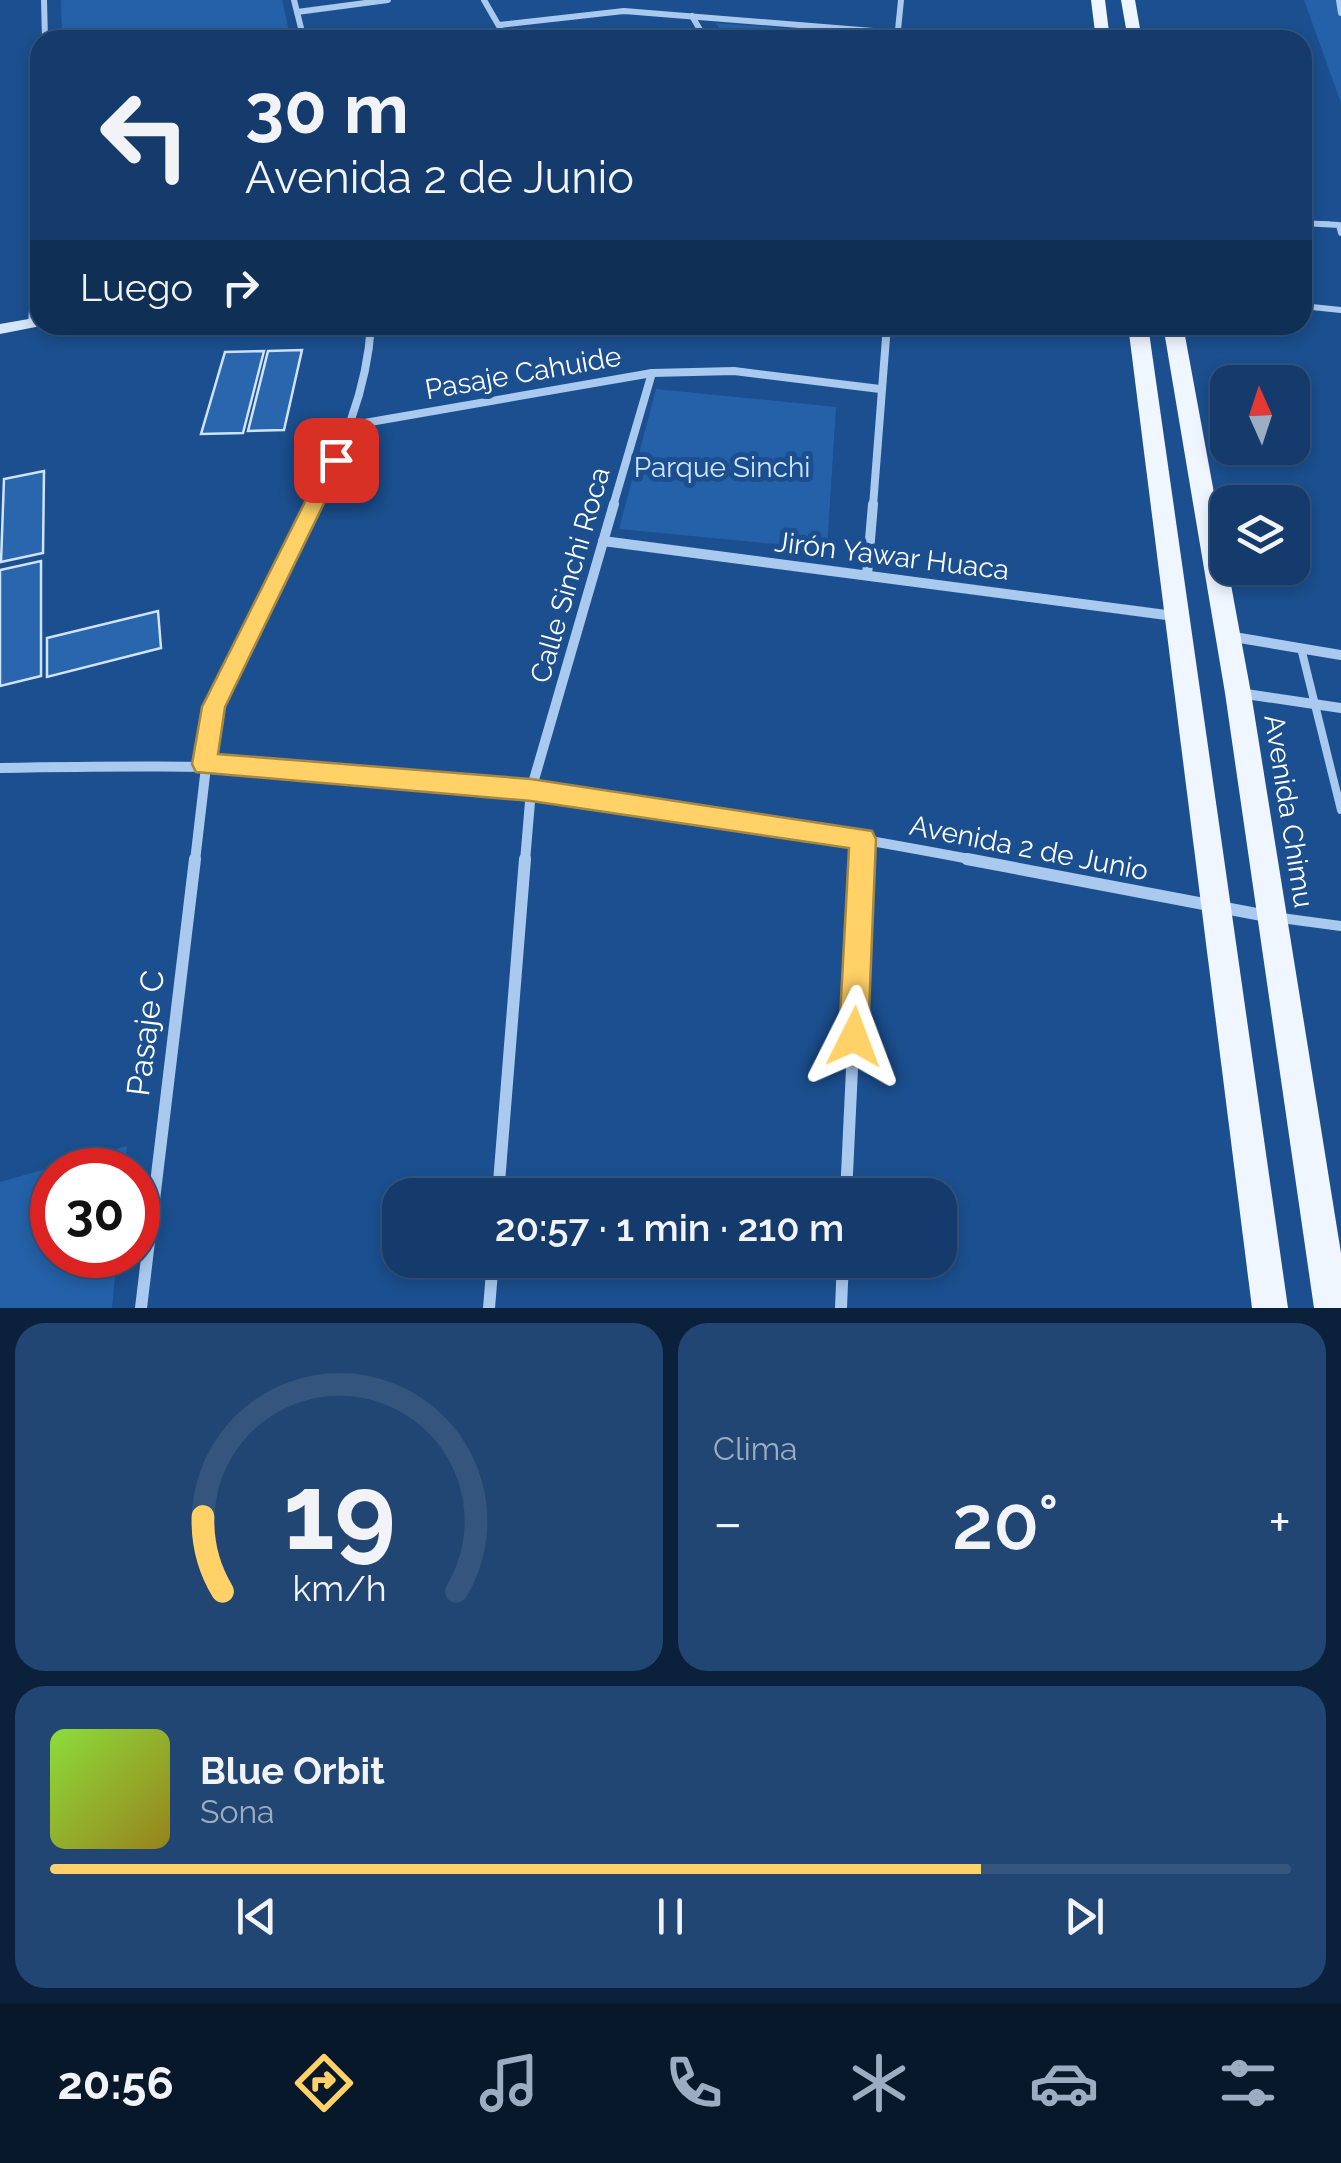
<!DOCTYPE html>
<html lang="es">
<head>
<meta charset="utf-8">
<style>
	:root { --surface:#143b6b; --page:#214673; --text:#f1f3f6; --muted:#9dadc1; --line:#33557e; --accent:#ffd166 }
	body { margin:0; font-family:Raleway,sans-serif; background:var(--page); color:var(--text); height:100vh; display:flex; flex-direction:column; font-size:38px; white-space:nowrap }
	* { box-sizing:border-box; margin:0 }
	p { font-size:32px; color:var(--muted) }
	.icon { flex:none; width:55px; height:55px; fill:none; stroke:currentColor; stroke-width:2; stroke-linecap:round; stroke-linejoin:round }
	.map { position:relative; height:1308px; overflow:hidden }
	.panel { display:flex; flex-direction:column; gap:15px; padding:15px; background:#0b203b; flex:1 }
	.panel>* { flex:none }
	.hud { position:absolute; left:30px; top:30px; width:1282px; height:305px; border-radius:30px; box-shadow:0 5px 15px #0003,0 0 0 2px var(--line); background:#143b6b; color:var(--text); overflow:hidden }
	.needle { width:65px; rotate:357deg }
	.tools { position:absolute; left:1210px; top:365px; display:grid; gap:20px }
	.tools a { display:grid; place-items:center; width:100px; height:100px; border-radius:20px; background:var(--surface); box-shadow:0 5px 15px #0003,0 0 0 2px var(--line); font-size:50px }
	.speed { position:absolute; left:30px; top:1148px; display:flex; gap:20px; font-size:50px; font-weight:700; text-align:center }
	.speed>* { display:grid; place-content:center; width:130px; height:130px; border-radius:50%; background:var(--surface); box-shadow:0 5px 15px #0003,0 0 0 2px var(--line); line-height:1 }
	.speed .limit { border:15px solid #d22; background:#fff; color:#111 }
	.pin { position:absolute; display:grid; place-items:center; width:85px; height:85px; color:#fff; margin:-42px; border-radius:20px; box-shadow:0 5px 15px #0006 }
	.me { position:absolute; width:110px; margin:-55px; rotate:3deg; stroke-linejoin:round; filter:drop-shadow(0 0 8px #0008) }
	.turn { display:flex; align-items:center; gap:35px; height:210px; padding:0 50px; font-size:45px }
	.turn .icon { width:130px; height:130px; stroke-width:2.5 }
	.turn b { display:block; font-size:70px; line-height:85px }
	.then { display:flex; align-items:center; height:95px; padding:0 50px; background:#0003; gap:20px; font-size:38px }
	.big { font-size:75px; font-weight:600; line-height:1.1 }
	.panel .card { flex:1; display:flex; flex-direction:column; justify-content:center; gap:15px; min-width:0; padding:0 35px; border-radius:30px; background:var(--page) }
	.panel .dial { align-items:center; gap:0 }
	.dial svg { height:260px; overflow:visible; fill:none; stroke:var(--line); stroke-width:7; stroke-linecap:round; text-anchor:middle }
	.dial text { fill:var(--text); stroke:none }
	.song { display:flex; align-items:center; gap:30px }
	.cover { width:120px; height:120px; border-radius:15px; background:linear-gradient(135deg,hsl(90 70% 55%),hsl(50 70% 35%)) }
	.played { height:10px; border-radius:5px; background:linear-gradient(90deg,var(--accent) 75%,var(--line) 75%) }
	.keys { display:flex; justify-content:space-around; direction:ltr }
	.heat { display:flex; justify-content:space-between; align-items:center; font-size:55px; direction:ltr }
	.panel .tiles { flex:1; display:grid; gap:15px; grid-template-columns:1fr 1fr }
	.card:last-child { grid-column:span 2 }
	.trip { position:absolute; left:382px; top:1178px; width:575px; height:100px; border-radius:30px; background:var(--surface); box-shadow:0 5px 15px #0003,0 0 0 2px var(--line); font-weight:600; line-height:100px; text-align:center }
	.dock { display:flex; height:160px; justify-content:space-around; align-items:center; background:#08182b; color:var(--muted) }
	.dock .icon { width:70px; height:70px }
	.dock .selected { color:var(--accent) }
	.dock b { font-size:45px; color:var(--text) }
	.map>svg:first-child { display:block }
	.green { fill:#2461a8 }
	.building { fill:#2a66ad; stroke:#cfe3fa; stroke-width:2.5 }
	.lines { fill:none; stroke-linecap:round; stroke-linejoin:round }
	.lane-far3 { stroke:#a9c9ee; stroke-width:5 }
	.lane-far2 { stroke:#a9c9ee; stroke-width:6 }
	.lane-far1 { stroke:#a9c9ee; stroke-width:8 }
	.lane { stroke:#a9c9ee; stroke-width:10 }
	.street-far3 { stroke:#a9c9ee; stroke-width:6 }
	.street-far2 { stroke:#a9c9ee; stroke-width:8 }
	.street-far1 { stroke:#a9c9ee; stroke-width:10 }
	.street { stroke:#a9c9ee; stroke-width:12 }
	.secondary { fill:#d6e6fa; fill-rule:evenodd }
	.primary { fill:#f0f6ff; fill-rule:evenodd }
	.route { fill:#ffd166; stroke:#a68842; stroke-width:2.5 }
	.labels { text-anchor:middle; dominant-baseline:central; stroke-width:10; stroke-linejoin:round; paint-order:stroke }
	.street-label { font-size:28px; fill:#fff; stroke:#1b4f8f }
	.park-label { font-size:28px; fill:#cfe3fa; stroke:#1b4f8f }
	.near-street-label { font-size:32px; fill:#fff; stroke:#1b4f8f }
</style>
</head>
<body>
<div class="map">
<svg width="1341" height="1308" viewBox="0 0 1341 1308">
	<rect width="100%" height="100%" fill="#1b4f8f"/>
	<g class="green">
		<path d="M61,0H282L291,40H62Z"/>
		<path d="M1304,0H1341V103Z"/>
		<path d="M716,23L882,36L883,40H726Z"/>
		<path d="M656,389L836,407L827,549L619,529Z"/>
		<path d="M127,1146L125,1170H52V1255H117L112,1308H0V1182Z"/>
	</g>
	<g class="building">
		<path d="M302,350L284,430L248,431L268,351Z"/>
		<path d="M264,351L243,433L201,434L225,352Z"/>
		<path d="M44,471L43,553L1,562L4,479Z"/>
		<path d="M41,561V676L0,686V570Z"/>
		<path d="M158,611L161,648L47,677V638Z"/>
	</g>
	<g class="lines">
		<path class="lane-far3" d="M1302,223L1329,224"/>
		<g class="lane-far2">
			<path d="M1302,223L1339,225L1341,233"/>
			<path d="M1302,306L1341,310"/>
		</g>
		<path class="lane-far1" d="M1301,648L1341,810"/>
		<path class="lane" d="M1281,918L1341,926"/>
		<g class="street-far3">
			<path d="M44,0L45,40"/>
			<path d="M294,0L304,40"/>
			<path d="M484,0L507,40"/>
			<path d="M1339,0L1341,13"/>
			<path d="M297,12L388,0"/>
			<path d="M692,16L706,40"/>
			<path d="M499,25L624,11L898,33"/>
			<path d="M897,40L901,0"/>
			<path d="M39,224L40,211"/>
		</g>
		<g class="street-far2">
			<path d="M32,323L39,222"/>
			<path d="M353,425L652,373L734,371L880,389"/>
			<path d="M313,506C342,446 367,393 371,325"/>
			<path d="M613,506L652,373"/>
			<path d="M873,506L887,325"/>
		</g>
		<g class="street-far1">
			<path d="M603,541L1174,616"/>
			<path d="M867,575L873,504"/>
			<path d="M1228,636L1341,655"/>
			<path d="M1239,693L1341,708"/>
			<path d="M0,768C106,766 212,765 319,771C540,784 762,820 980,861"/>
			<path d="M195,861L213,707L314,504"/>
			<path d="M525,861L531,790L614,504"/>
			<path d="M862,861L863,839"/>
		</g>
		<g class="street">
			<path d="M967,859L1267,916"/>
			<path d="M498,1195L525,859"/>
			<path d="M846,1195L862,859"/>
			<path d="M141,1308L195,859"/>
			<path d="M489,1308L493,1260"/>
			<path d="M841,1308L843,1260"/>
		</g>
		<path class="secondary" d="M40,317V325H46L0,334V324Z"/>
		<g class="primary">
			<path d="M1091,0H1105L1110,40H1096Z"/>
			<path d="M1121,0H1135L1142,40H1128Z"/>
			<path d="M1128,325H1148L1288,1308H1252Z"/>
			<path d="M1163,325H1183L1251,693L1341,1253V1308H1314L1225,693Z"/>
		</g>
	</g>
	<path class="route" d="M336,453L345,460L225,707L218,754L531,779L872,831L876,839L868,1037L864,1047L854,1051L843,1047L839,1037L849,848L531,801L196,772L192,764L202,707L326,460Z"/>
	<g class="labels">
		<g class="street-label">
			<text transform="translate(523 373) rotate(-10)">Pasaje Cahuide</text>
			<text transform="translate(892 556) rotate(7)">Jirón Yawar Huaca</text>
			<text transform="translate(570 575) rotate(-74)">Calle Sinchi Roca</text>
			<text transform="translate(1289 811) rotate(81)">Avenida Chimu</text>
			<text transform="translate(1029 848) rotate(11)">Avenida 2 de Junio</text>
		</g>
		<g class="park-label">
			<text x="722" y="467">Parque Sinchi</text>
		</g>
		<g class="near-street-label">
			<text transform="translate(145 1033) rotate(-83)">Pasaje C</text>
		</g>
	</g>
</svg>
<div class="tools">
<a><svg class="needle" viewBox="-14 -14 28 28"><path d="M0-13l5 13h-10z" fill="#e53935"/><path d="M0 13l5-13h-10z" fill="#9dadc1"/></svg></a>
<a><svg class="icon" aria-label="layers" viewBox="0 0 24 24"><path d="M12 4l9 5-9 5-9-5zM3 14l9 5 9-5"/></svg></a>
</div>
<div class="speed"><div class="limit">30</div></div>
<div class="pin" style="left:336px;top:460px;background:#d93025"><svg class="icon" aria-label="arrive" viewBox="0 0 24 24"><path d="M6 21V4h12l-3 4 3 4H6"/></svg></div>
<svg class="me" style="left:854px;top:1037px" viewBox="-20 -20 40 40"><path d="M0-17L14 15 0 8-14 15z" fill="#ffd166" stroke="#fff" stroke-width="4"/></svg>
<div class="trip">20:57 · 1 min · 210 m</div>
<div class="hud">
<div class="turn"><svg class="icon" aria-label="left" viewBox="0 0 24 24"><path d="M17 20v-9H6M10 6l-5 5 5 5"/></svg><div><b>30 m</b>Avenida 2 de Junio</div></div>
<div class="then">Luego<svg class="icon" aria-label="right" viewBox="0 0 24 24"><path d="M7 20v-9h11M14 6l5 5-5 5"/></svg></div>
</div>
</div>
<section class="panel">
<div class="tiles">
<div class="card dial"><svg viewBox="0 0 100 80">
<path d="M14 69A42 42 0 1 1 86 69"/>
<path d="M14 69A42 42 0 0 1 8 46" stroke="#ffd166"/>
<text x="50" y="56" font-size="32" font-weight="700">19</text>
<text x="50" y="72" font-size="11">km/h</text>
</svg></div>
<div class="card"><p>Clima</p>
<div class="heat"><a>−</a><b class="big">20°</b><a>+</a></div>
</div>
<div class="card">
<div class="song"><i class="cover"></i><div><b>Blue Orbit</b><p>Sona</p></div></div>
<div class="played"></div>
<div class="keys"><svg class="icon" aria-label="previous" viewBox="0 0 24 24"><path d="M18 5L8 12l10 7zM5 5v14"/></svg><svg class="icon" aria-label="pause" viewBox="0 0 24 24"><path d="M8 5v14M16 5v14"/></svg><svg class="icon" aria-label="next" viewBox="0 0 24 24"><path d="M6 5l10 7-10 7zM19 5v14"/></svg></div>
</div>
</div>
</section>
<nav class="dock">
<b>20:56</b>
<svg class="icon selected" aria-label="directions" viewBox="0 0 24 24"><path d="M12 3l9 9-9 9-9-9zM9 14v-3h6M13 9l2 2-2 2"/></svg>
<svg class="icon" aria-label="music" viewBox="0 0 24 24"><path d="M9 18V5l10-2v13"/><circle cx="6" cy="18" r="3"/><circle cx="16" cy="16" r="3"/></svg>
<svg class="icon" aria-label="phone" viewBox="0 0 24 24"><path d="M5 4h4l2 5-3 2q2 4 5 5l2-3 5 2v4C11 20 4 13 5 4z"/></svg>
<svg class="icon" aria-label="climate" viewBox="0 0 24 24"><path d="M12 3v18M4 7l16 10M4 17L20 7"/></svg>
<svg class="icon" aria-label="car" viewBox="0 0 24 24"><path d="M5 17H2v-5l4-1 3-4h7l3 4 3 1v5h-3M9 17h6M6 11h13"/><circle cx="7" cy="17" r="2"/><circle cx="17" cy="17" r="2"/></svg>
<svg class="icon" aria-label="filters" viewBox="0 0 24 24"><path d="M4 7h16M4 17h16"/><circle cx="9" cy="7" r="2"/><circle cx="15" cy="17" r="2"/></svg>
</nav>
</body>
</html>
